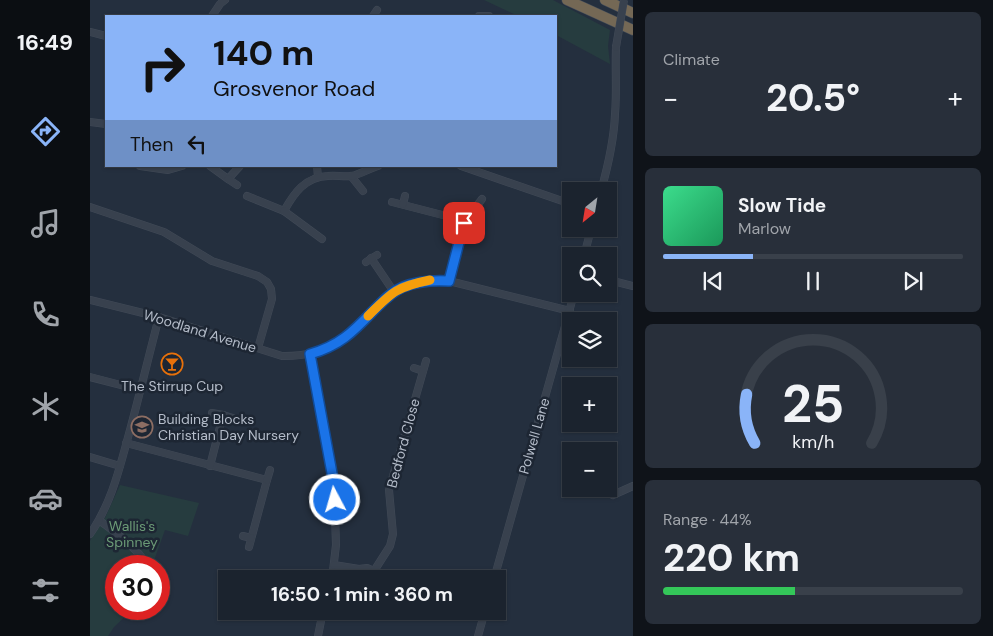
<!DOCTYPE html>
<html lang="en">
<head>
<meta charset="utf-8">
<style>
	:root { --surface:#1b232e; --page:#282f3a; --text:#f1f3f6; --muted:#a0a4aa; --line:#39404a; --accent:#8ab4f8 }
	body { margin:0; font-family:"DM Sans",sans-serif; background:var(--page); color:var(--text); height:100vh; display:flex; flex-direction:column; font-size:19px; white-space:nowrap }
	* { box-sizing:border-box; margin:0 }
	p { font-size:16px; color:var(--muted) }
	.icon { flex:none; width:28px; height:28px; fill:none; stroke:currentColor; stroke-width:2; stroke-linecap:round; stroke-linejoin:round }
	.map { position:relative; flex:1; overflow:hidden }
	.side { display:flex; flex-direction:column; gap:12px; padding:12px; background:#0f1319; width:360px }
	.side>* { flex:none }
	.banner { position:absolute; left:15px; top:15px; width:452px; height:152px; border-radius:0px; box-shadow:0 1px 4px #0004,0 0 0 1px var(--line); background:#8ab4f8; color:#111; overflow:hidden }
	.needle { width:32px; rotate:210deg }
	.buttons { position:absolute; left:472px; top:182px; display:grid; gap:10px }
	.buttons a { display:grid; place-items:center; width:55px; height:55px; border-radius:0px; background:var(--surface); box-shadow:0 1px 4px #0004,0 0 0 1px var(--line); font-size:25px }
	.speed { position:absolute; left:15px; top:555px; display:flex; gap:10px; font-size:25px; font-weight:700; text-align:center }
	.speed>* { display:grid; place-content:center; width:65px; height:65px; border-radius:50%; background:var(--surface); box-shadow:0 1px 4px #0004,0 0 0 1px var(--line); line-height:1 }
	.speed .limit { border:8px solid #d22; background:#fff; color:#111 }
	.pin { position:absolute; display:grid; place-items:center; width:42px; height:42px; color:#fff; margin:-21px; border-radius:10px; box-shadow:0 2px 8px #0006 }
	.me { position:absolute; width:55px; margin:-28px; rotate:354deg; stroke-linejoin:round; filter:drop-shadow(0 0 4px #0008) }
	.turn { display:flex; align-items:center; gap:18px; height:105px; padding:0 25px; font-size:22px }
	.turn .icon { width:65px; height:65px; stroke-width:2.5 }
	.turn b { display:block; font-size:35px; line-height:42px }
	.then { display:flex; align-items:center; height:48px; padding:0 25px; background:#0003; gap:10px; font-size:19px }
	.big { font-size:38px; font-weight:700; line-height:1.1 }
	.side .widget { flex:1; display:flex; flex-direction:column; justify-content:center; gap:8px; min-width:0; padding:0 18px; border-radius:8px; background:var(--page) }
	.side .dial { align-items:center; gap:0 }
	.dial svg { height:130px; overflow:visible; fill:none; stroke:var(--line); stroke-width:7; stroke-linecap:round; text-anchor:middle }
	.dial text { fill:var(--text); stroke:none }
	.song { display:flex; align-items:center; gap:15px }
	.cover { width:60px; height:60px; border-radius:8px; background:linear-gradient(135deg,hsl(150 70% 55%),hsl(150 70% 35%)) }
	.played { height:5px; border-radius:2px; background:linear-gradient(90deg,var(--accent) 30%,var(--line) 30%) }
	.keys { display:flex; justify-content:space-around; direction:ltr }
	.heat { display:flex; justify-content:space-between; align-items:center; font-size:28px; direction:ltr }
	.charge { height:8px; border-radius:4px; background:linear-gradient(90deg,#34c759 44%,var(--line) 0) }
	.trip { position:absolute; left:128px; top:570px; width:288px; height:50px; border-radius:0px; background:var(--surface); box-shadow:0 1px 4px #0004,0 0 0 1px var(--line); font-weight:700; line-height:50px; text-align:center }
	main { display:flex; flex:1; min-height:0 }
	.menu { display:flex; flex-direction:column; width:90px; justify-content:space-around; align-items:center; background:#0b0e12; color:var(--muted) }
	.menu .icon { width:35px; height:35px }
	.menu .on { color:var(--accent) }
	.menu b { font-size:22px; color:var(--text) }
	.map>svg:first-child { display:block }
	.green { fill:#263c3f }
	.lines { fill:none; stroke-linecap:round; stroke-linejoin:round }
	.minor-casing { stroke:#414a57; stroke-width:8 }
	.highway-casing { stroke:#434c59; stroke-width:11 }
	.minor { stroke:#38414e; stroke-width:7 }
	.highway { stroke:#746855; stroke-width:10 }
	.minor-bridge-casing { stroke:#414a57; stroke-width:8; stroke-linecap:butt }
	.minor-bridge { stroke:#38414e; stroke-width:7 }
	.route-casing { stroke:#114b97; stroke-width:12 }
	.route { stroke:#1a73e8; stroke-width:9 }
	.slow { stroke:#f59e0b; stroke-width:9 }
	.labels { text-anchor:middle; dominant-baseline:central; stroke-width:5; stroke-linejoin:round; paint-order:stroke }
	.street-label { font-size:14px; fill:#b4bcc9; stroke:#1d2633 }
	.poi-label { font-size:14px; fill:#b4bcc9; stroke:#1d2633 }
	.park-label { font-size:14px; fill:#6b9a76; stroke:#1d2633 }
</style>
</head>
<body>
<main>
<nav class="menu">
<b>16:49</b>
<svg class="icon on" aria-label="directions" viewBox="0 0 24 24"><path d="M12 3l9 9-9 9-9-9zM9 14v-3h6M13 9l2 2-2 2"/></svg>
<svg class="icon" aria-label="music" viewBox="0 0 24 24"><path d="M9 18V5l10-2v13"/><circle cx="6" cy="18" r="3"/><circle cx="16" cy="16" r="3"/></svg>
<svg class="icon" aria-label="phone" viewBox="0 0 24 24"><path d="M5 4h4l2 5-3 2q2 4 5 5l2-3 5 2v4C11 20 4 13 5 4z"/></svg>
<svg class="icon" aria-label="climate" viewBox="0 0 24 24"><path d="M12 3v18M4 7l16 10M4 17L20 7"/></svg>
<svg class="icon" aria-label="car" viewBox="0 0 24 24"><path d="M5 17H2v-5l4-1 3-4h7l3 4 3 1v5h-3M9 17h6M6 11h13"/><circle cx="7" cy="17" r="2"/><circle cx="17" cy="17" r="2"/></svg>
<svg class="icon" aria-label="filters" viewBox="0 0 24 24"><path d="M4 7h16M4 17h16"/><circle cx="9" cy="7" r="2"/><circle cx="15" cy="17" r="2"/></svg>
</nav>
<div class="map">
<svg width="543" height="636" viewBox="0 0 543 636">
	<rect width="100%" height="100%" fill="#242f3e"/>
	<g class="green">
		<path d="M394,0H463L520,30L518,46L520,64L466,35V16H428Z"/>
		<path d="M30,485L109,503L98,536L75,530L62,566H26V609H43L24,627L18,636H0V541L10,521L15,518Z"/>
	</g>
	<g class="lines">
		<g class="minor-casing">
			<g id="minor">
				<path d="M122,16L130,4L135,0"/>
				<path d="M283,16L287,10"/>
				<path d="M389,16H399"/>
				<path d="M0,32L16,36"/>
				<path d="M0,122L16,124"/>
				<path d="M50,166L78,170L92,166"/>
				<path d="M120,166L138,179L150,166"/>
				<path d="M227,166L228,177"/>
				<path d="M371,166L481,204"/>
				<path d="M261,176L273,191"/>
				<path d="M138,179L147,185"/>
				<path d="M511,191C518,166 524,141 525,114C527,92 525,70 526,47"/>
				<path d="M157,196L194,211C204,193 215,177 238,176C245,175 254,177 262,176C270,174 279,169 288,166"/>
				<path d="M302,202L368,219L374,223"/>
				<path d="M313,204L315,196"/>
				<path d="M0,207L74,232L122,261L168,276L177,282L181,289L182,299L168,348"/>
				<path d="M194,211L232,239"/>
				<path d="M494,256L501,229"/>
				<path d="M281,258L304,292"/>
				<path d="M276,262L287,255"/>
				<path d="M519,280L543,286"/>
				<path d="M359,281L374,223L392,199"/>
				<path d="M0,300L69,317L192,356C245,357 263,332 297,297C316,283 336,279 359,281L480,311"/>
				<path d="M220,354L244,483L246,545L242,579"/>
				<path d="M324,368L333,371"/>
				<path d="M0,377L50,390"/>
				<path d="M122,413L133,415"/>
				<path d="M36,443L177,480L159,547"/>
				<path d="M0,457L30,466"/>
				<path d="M120,466L133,415L143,418"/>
				<path d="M177,480L180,470"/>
				<path d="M523,495L543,486"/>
				<path d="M10,521C27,533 47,548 58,566"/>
				<path d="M0,534C22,503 30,466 40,430C50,393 59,355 69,317"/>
				<path d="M153,536L161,538"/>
				<path d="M244,565L269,569L277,568L284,571L298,579"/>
				<path d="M284,571L300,546L303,534L299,490L336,361"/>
				<path d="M404,579L484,294"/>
				<path d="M228,636L233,611"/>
				<path d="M388,636L395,611"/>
			</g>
		</g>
		<g class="highway-casing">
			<g id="highway">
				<path d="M477,0L543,30"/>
				<path d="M515,0L543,13"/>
			</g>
		</g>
		<use href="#minor" class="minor"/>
		<use href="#highway" class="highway"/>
		<g class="minor-bridge-casing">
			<path id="minor-bridge" d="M526,47L534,0"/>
		</g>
		<use href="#minor-bridge" class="minor-bridge"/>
	</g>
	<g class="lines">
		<g class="route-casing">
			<path id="route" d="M245,500L244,484L220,354C249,346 263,332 283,311C292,302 301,292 313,287C328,281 343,280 359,281L374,223"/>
		</g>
		<use href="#route" class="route"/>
		<path class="slow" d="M278,316C302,292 306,287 340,280"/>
	</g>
	<defs>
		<g id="bar-ring" transform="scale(1.125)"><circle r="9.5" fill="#1d2633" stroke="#e8710a" stroke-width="1.5"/><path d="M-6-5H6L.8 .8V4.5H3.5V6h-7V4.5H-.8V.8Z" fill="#e8710a"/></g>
		<g id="school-ring" transform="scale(1.125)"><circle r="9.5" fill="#1d2633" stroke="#8d6e63" stroke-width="1.5"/><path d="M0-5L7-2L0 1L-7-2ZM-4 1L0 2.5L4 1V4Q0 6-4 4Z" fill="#8d6e63"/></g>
	</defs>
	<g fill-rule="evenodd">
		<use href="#bar-ring" x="82" y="364"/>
		<use href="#school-ring" x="52" y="427"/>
	</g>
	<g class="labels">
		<g class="street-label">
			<text transform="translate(110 331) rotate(17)">Woodland Avenue</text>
			<text transform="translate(444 436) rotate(-74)">Polwell Lane</text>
			<text transform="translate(313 443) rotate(-75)">Bedford Close</text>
		</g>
		<g class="poi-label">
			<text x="82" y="386">The Stirrup Cup</text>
			<text x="68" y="419" text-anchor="start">Building Blocks<tspan x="68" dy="16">Christian Day Nursery</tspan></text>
		</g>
		<g class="park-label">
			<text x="42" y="526">Wallis's<tspan x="42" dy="16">Spinney</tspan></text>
		</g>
	</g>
</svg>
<div class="buttons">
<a><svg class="needle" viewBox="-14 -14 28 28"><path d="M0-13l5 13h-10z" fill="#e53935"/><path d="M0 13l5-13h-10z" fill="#a0a4aa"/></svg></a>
<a><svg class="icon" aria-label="search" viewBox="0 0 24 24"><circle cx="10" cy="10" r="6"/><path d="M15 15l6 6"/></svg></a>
<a><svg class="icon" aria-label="layers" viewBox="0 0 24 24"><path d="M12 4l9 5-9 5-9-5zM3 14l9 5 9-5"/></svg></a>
<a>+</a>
<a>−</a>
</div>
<div class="speed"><div class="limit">30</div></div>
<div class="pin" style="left:374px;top:223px;background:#d93025"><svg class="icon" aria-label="arrive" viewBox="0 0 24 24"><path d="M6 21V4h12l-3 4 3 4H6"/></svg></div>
<svg class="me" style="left:245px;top:500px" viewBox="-20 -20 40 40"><circle r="17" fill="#1a73e8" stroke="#fff" stroke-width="3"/><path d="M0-11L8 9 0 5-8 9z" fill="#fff"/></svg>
<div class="trip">16:50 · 1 min · 360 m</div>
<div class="banner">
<div class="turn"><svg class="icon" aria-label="right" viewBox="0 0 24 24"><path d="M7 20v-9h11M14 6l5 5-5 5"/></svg><div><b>140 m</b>Grosvenor Road</div></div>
<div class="then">Then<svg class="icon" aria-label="left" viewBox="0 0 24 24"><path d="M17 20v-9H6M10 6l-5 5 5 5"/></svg></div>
</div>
</div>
<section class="side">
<div class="widget"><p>Climate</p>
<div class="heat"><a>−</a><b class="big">20.5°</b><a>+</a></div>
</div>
<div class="widget">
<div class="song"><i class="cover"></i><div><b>Slow Tide</b><p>Marlow</p></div></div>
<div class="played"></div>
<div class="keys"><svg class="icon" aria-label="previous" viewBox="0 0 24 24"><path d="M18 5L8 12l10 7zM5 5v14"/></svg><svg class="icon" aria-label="pause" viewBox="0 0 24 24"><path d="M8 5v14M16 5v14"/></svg><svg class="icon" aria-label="next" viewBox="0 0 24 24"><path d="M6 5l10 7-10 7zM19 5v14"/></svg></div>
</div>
<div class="widget dial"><svg viewBox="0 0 100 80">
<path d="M14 69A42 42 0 1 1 86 69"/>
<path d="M14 69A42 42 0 0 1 9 39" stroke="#8ab4f8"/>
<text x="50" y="56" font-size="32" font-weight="700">25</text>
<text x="50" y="72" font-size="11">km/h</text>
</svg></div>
<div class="widget"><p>Range · 44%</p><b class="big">220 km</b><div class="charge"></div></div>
</section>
</main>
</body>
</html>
